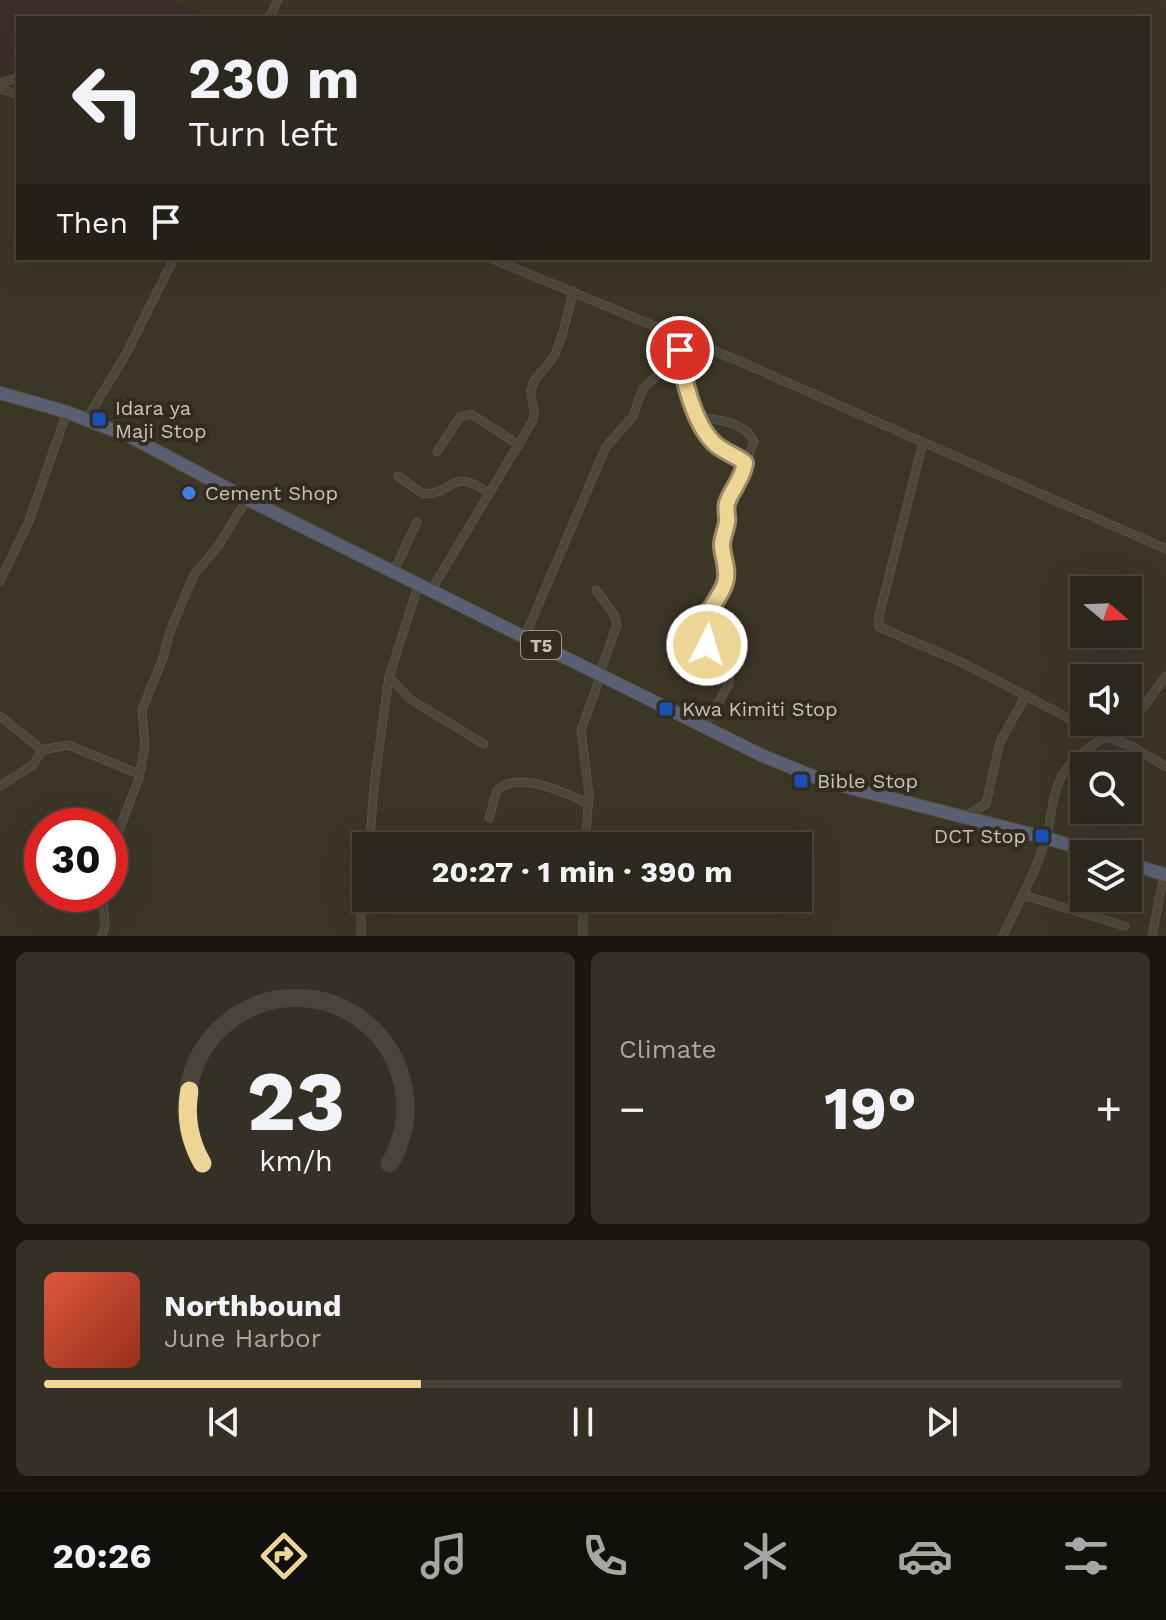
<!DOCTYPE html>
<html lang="en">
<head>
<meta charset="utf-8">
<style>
	:root { --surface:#2d281d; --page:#353026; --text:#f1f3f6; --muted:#a7a6a4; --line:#48443b; --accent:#edd596 }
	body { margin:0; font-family:"Work Sans",sans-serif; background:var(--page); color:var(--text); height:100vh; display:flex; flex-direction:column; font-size:30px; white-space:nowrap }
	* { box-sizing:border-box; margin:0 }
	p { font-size:26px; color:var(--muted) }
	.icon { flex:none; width:44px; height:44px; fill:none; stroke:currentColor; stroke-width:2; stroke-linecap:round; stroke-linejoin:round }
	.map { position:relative; height:936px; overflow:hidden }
	.panel { display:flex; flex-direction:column; gap:16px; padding:16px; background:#191610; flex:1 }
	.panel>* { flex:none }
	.hud { position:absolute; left:16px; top:16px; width:1134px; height:244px; border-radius:0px; box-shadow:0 8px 32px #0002,0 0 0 2px var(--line); background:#2d281d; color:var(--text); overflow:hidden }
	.needle { width:52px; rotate:109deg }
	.tools { position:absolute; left:1070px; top:576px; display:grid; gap:16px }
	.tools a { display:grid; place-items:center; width:72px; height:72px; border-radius:0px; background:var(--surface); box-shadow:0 8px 32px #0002,0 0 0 2px var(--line); font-size:40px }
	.speed { position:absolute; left:24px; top:808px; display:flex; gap:16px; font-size:40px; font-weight:700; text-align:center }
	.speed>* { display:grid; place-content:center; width:104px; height:104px; border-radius:50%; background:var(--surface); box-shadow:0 8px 32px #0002,0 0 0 2px var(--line); line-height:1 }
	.speed .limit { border:12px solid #d22; background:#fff; color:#111 }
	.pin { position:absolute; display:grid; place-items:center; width:68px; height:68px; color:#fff; margin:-34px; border:4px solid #fff; border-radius:50%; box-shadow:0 2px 8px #0007 }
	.me { position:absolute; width:88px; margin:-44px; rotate:5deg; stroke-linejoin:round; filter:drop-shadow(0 0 6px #0008) }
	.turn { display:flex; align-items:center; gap:28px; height:168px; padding:0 40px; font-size:36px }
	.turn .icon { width:104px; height:104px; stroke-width:2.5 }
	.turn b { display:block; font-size:56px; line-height:68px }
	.then { display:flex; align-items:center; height:76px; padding:0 40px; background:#0003; gap:16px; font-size:30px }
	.big { font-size:60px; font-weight:700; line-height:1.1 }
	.panel .card { flex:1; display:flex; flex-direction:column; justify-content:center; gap:12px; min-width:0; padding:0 28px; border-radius:12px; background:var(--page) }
	.panel .dial { align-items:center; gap:0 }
	.dial svg { height:208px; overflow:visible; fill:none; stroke:var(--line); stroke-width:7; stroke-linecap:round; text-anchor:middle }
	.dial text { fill:var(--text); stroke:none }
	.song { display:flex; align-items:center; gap:24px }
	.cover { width:96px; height:96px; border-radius:12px; background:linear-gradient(135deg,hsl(10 70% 55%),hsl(10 70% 35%)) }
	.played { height:8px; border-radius:4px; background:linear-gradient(90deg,var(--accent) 35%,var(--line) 35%) }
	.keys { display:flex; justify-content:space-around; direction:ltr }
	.heat { display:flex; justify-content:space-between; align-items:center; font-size:44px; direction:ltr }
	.panel .tiles { flex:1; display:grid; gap:16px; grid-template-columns:1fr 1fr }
	.card:last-child { grid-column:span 2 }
	.trip { position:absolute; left:352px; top:832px; width:460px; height:80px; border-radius:0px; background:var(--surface); box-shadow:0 8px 32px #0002,0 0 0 2px var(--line); font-weight:700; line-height:80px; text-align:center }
	.dock { display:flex; height:128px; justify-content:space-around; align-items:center; background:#12100c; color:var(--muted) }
	.dock .icon { width:56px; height:56px }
	.dock .current { color:var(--accent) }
	.dock b { font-size:36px; color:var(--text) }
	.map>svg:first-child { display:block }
	.green { fill:#3e2e29 }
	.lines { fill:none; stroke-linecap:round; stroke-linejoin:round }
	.street-casing { stroke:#595347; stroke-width:9 }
	.highway-casing { stroke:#585246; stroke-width:14 }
	.street { stroke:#4d473b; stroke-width:7 }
	.highway { stroke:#596072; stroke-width:12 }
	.route-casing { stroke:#9a8a62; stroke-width:20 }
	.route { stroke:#edd596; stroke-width:14 }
	.transit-dot { fill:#1a4fb4; stroke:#322c20; stroke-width:3 }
	.shop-dot { fill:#3f7fe0; stroke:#322c20; stroke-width:3 }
	.labels { text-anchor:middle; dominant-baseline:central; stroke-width:8; stroke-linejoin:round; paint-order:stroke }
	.shield { fill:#322c20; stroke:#9b968a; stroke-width:2 }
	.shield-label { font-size:18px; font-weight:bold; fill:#c8c3b7 }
	.poi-label { font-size:20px; fill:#c8c3b7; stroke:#322c20; text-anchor:start }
</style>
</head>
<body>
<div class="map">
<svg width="1166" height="936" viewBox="0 0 1166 936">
	<rect width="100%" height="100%" fill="#3c3627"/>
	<path class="green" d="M0,0H175L203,18H18V73L0,75Z"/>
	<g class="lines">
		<g class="street-casing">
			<g id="street">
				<path d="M269,18L278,0"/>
				<path d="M0,83L18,78"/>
				<path d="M0,89L18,94"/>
				<path d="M490,258L734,359L1166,549"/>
				<path d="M666,342L680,350C683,377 694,424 714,443C723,452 736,455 745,463L742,474L727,502V522L722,549L728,573L725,583L702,624L703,638L729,671V684L704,727"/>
				<path d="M697,417C715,419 747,422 754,442L745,463"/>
				<path d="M86,420L126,354L174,258"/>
				<path d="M923,442L879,616V627L961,662L1097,733L1133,747L1166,767"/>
				<path d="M437,452L460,417L471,414L519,445"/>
				<path d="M398,476L423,494C454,495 452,465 489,494"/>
				<path d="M394,571L417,522"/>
				<path d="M0,581L29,521L67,412"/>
				<path d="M432,589L532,422C538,409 530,403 531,391C533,375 549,368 555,354C564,334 568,312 573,291"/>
				<path d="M596,590L614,614L617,625L599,675"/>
				<path d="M525,636L606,447L633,416L643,388L655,378L665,354L667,345L658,328"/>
				<path d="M389,677L410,699L484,744"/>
				<path d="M0,716L42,750L68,745L139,774"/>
				<path d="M1128,722L1143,708L1166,676"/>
				<path d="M0,786L33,765L42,750"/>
				<path d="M967,815L986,804L1000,742L1026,695"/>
				<path d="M489,818L497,790C519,770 566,793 589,804"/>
				<path d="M369,846L375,778L389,677L419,583"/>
				<path d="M585,846L589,795L581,730L601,675"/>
				<path d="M110,854L139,778L145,745L142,710L163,658L170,631L194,575L218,546L247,499"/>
				<path d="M1023,895L1125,926"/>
				<path d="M368,898L382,902L392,898"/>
				<path d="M102,936L105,927L103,894"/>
				<path d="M361,936V908L366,879"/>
				<path d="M583,936V898"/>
				<path d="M1003,936C1018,904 1036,872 1046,838C1053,814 1051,788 1068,767C1084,748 1107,737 1128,722"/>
				<path d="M1152,936L1164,874"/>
			</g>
		</g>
		<g class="highway-casing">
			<g id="highway">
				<path d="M0,393L67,412L131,437L247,499L761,755L827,782L1046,838L1099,854"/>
				<path d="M1128,863L1166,875"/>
			</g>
		</g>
		<use href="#street" class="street"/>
		<use href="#highway" class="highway"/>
	</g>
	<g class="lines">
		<g class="route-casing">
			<path id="route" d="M680,350C682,377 694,424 714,443C723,452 736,455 745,463C743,478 732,489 727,503C725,510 728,515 727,522C726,530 722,537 722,546C723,559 729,570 725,583C718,605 693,620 707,645"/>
		</g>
		<use href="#route" class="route"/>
	</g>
	<g class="transit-dot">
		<rect x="91" y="411" width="16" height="16" rx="4"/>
		<rect x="658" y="701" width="16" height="16" rx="4"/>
		<rect x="793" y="773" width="16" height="16" rx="4"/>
		<rect x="1034" y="828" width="16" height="16" rx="4"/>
	</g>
	<circle class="shop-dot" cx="189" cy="493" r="8"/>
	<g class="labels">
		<rect class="shield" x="521" y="631" width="40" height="28" rx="6"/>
		<g class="shield-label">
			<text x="541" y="645">T5</text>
		</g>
		<g class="poi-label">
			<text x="115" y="408">Idara ya<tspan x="115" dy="23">Maji Stop</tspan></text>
			<text x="205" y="493">Cement Shop</text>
			<text x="682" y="709">Kwa Kimiti Stop</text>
			<text x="817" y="781">Bible Stop</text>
			<text x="1026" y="836" text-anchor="end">DCT Stop</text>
		</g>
	</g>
</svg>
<div class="tools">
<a><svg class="needle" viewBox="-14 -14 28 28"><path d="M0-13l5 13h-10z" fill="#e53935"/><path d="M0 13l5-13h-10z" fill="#a7a6a4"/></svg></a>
<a><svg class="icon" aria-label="sound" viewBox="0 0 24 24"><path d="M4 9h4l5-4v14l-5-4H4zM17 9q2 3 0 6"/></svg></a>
<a><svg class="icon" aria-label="search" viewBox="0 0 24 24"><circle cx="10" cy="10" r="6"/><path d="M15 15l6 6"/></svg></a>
<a><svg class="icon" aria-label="layers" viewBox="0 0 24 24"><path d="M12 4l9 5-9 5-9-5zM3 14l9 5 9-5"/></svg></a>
</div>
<div class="speed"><div class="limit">30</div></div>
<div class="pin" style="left:680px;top:350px;background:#d93025"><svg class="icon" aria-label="arrive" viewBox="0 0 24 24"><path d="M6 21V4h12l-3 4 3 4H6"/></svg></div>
<svg class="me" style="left:707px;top:645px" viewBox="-20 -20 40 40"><circle r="17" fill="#edd596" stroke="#fff" stroke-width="3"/><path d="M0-11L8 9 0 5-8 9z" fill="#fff"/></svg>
<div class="trip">20:27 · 1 min · 390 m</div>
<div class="hud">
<div class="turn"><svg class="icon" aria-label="left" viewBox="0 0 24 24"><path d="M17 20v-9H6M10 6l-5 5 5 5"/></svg><div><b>230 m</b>Turn left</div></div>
<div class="then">Then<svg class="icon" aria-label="arrive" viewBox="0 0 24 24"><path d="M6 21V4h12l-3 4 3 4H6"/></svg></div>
</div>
</div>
<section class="panel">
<div class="tiles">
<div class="card dial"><svg viewBox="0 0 100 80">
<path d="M14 69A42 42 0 1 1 86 69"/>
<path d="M14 69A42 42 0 0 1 9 41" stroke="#edd596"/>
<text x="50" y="56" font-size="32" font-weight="700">23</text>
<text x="50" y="72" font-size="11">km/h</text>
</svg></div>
<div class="card"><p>Climate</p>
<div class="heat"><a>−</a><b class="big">19°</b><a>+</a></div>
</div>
<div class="card">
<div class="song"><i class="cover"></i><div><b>Northbound</b><p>June Harbor</p></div></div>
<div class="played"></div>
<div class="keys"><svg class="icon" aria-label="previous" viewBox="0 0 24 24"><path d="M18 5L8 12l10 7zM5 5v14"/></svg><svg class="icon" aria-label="pause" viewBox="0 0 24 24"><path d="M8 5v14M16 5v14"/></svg><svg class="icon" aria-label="next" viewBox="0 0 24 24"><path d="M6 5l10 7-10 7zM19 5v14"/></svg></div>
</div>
</div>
</section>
<nav class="dock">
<b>20:26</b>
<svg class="icon current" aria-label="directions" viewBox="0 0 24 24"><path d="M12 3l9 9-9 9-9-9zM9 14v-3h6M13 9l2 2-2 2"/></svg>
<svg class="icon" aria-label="music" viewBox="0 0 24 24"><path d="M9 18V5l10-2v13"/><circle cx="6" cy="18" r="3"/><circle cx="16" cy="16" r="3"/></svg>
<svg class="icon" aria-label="phone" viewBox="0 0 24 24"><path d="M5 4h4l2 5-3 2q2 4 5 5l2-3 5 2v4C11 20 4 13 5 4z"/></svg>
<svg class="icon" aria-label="climate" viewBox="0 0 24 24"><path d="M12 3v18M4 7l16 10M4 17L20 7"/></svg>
<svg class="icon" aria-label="car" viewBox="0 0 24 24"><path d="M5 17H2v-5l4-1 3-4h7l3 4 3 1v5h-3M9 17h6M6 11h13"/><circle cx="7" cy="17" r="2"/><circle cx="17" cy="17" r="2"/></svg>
<svg class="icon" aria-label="filters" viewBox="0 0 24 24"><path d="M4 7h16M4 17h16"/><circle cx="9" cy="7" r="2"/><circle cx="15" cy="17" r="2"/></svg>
</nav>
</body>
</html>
